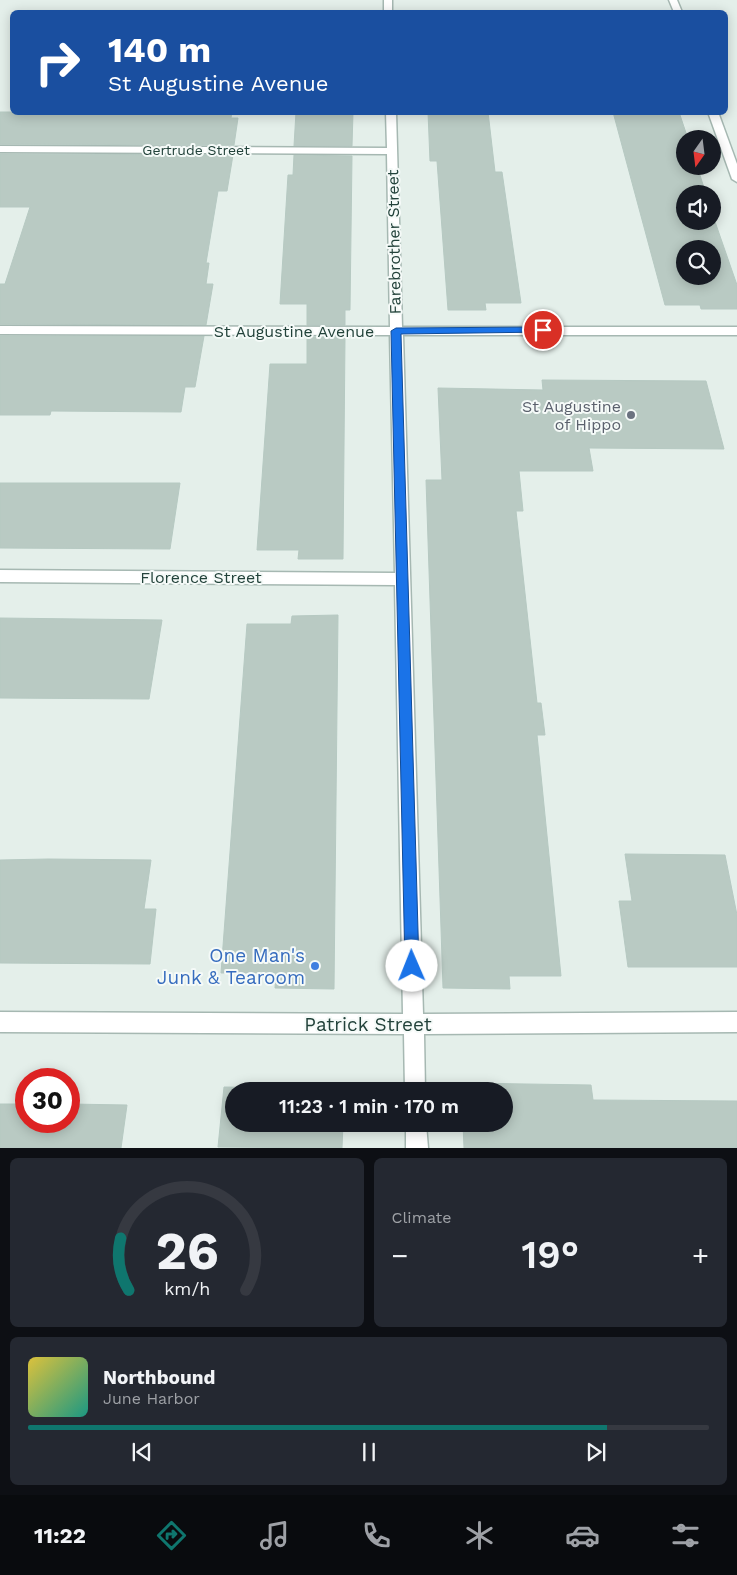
<!DOCTYPE html>
<html lang="en">
<head>
<meta charset="utf-8">
<style>
	:root { --surface:#171b24; --page:#242831; --text:#f1f3f6; --muted:#9ea1a6; --line:#363941; --accent:#0f766e }
	body { margin:0; font-family:"Work Sans",sans-serif; background:var(--page); color:var(--text); height:100vh; display:flex; flex-direction:column; font-size:19px; white-space:nowrap }
	* { box-sizing:border-box; margin:0 }
	p { font-size:16px; color:var(--muted) }
	.icon { flex:none; width:28px; height:28px; fill:none; stroke:currentColor; stroke-width:2; stroke-linecap:round; stroke-linejoin:round }
	.map { position:relative; height:1148px; overflow:hidden }
	.drawer { display:flex; flex-direction:column; gap:10px; padding:10px; background:#0d0f14; flex:1 }
	.drawer>* { flex:none }
	.banner { position:absolute; left:10px; top:10px; width:718px; height:105px; border-radius:8px; box-shadow:0 2px 12px #0003; background:#1a4fa0; color:#fff; overflow:hidden }
	.needle { width:32px; rotate:194deg }
	.buttons { position:absolute; left:676px; top:130px; display:grid; gap:10px }
	.buttons a { display:grid; place-items:center; width:45px; height:45px; border-radius:50%; background:var(--surface); box-shadow:0 2px 12px #0003; font-size:25px }
	.speed { position:absolute; left:15px; top:1068px; display:flex; gap:10px; font-size:25px; font-weight:700; text-align:center }
	.speed>* { display:grid; place-content:center; width:65px; height:65px; border-radius:50%; background:var(--surface); box-shadow:0 2px 12px #0003; line-height:1 }
	.speed .limit { border:8px solid #d22; background:#fff; color:#111 }
	.pin { position:absolute; display:grid; place-items:center; width:42px; height:42px; color:#fff; margin:-21px; border:2px solid #fff; border-radius:50%; box-shadow:0 1px 5px #0007 }
	.me { position:absolute; width:55px; margin:-28px; rotate:359deg; stroke-linejoin:round; filter:drop-shadow(0 0 4px #0008) }
	.turn { display:flex; align-items:center; gap:18px; height:105px; padding:0 15px; font-size:22px }
	.turn .icon { width:65px; height:65px; stroke-width:2.5 }
	.turn b { display:block; font-size:35px; line-height:42px }
	.big { font-size:38px; font-weight:600; line-height:1.1 }
	.drawer .card { flex:1; display:flex; flex-direction:column; justify-content:center; gap:8px; min-width:0; padding:0 18px; border-radius:8px; background:var(--page) }
	.drawer .dial { align-items:center; gap:0 }
	.dial svg { height:130px; overflow:visible; fill:none; stroke:var(--line); stroke-width:7; stroke-linecap:round; text-anchor:middle }
	.dial text { fill:var(--text); stroke:none }
	.song { display:flex; align-items:center; gap:15px }
	.cover { width:60px; height:60px; border-radius:8px; background:linear-gradient(135deg,hsl(50 70% 55%),hsl(170 70% 35%)) }
	.played { height:5px; border-radius:2px; background:linear-gradient(90deg,var(--accent) 85%,var(--line) 85%) }
	.keys { display:flex; justify-content:space-around; direction:ltr }
	.heat { display:flex; justify-content:space-between; align-items:center; font-size:28px; direction:ltr }
	.drawer .tiles { flex:1; display:grid; gap:10px; grid-template-columns:1fr 1fr }
	.card:last-child { grid-column:span 2 }
	.trip { position:absolute; left:225px; top:1082px; width:288px; height:50px; border-radius:25px; background:var(--surface); box-shadow:0 2px 12px #0003; font-weight:600; line-height:50px; text-align:center }
	.menu { display:flex; height:80px; justify-content:space-around; align-items:center; background:#090b0e; color:var(--muted) }
	.menu .icon { width:35px; height:35px }
	.menu .current { color:var(--accent) }
	.menu b { font-size:22px; color:var(--text) }
	.map>svg:first-child { display:block }
	.building { fill:#b9cac3; stroke:#b6c9c2; fill-rule:evenodd }
	.lines { fill:none; stroke-linecap:round; stroke-linejoin:round }
	.street-casing { stroke:#a6b8b2; stroke-width:3 }
	.street { fill:#fff; fill-rule:evenodd }
	.route { fill:#1a73e8; stroke:#114b97 }
	.worship-dot { fill:#6b7280; stroke:#f5faf8; stroke-width:2 }
	.shop-dot { fill:#3f7fe0; stroke:#f5faf8; stroke-width:2 }
	.labels { text-anchor:middle; dominant-baseline:central; stroke-width:4; stroke-linejoin:round; paint-order:stroke }
	.far-street-label { font-size:14px; fill:#22423a; stroke:#f5faf8 }
	.street-label { font-size:16px; fill:#22423a; stroke:#f5faf8 }
	.worship-label { font-size:16px; fill:#5b616d; stroke:#f5faf8; text-anchor:end }
	.near-shop-label { font-size:19px; fill:#366cbe; stroke:#f5faf8; text-anchor:end }
	.near-street-label { font-size:19px; fill:#22423a; stroke:#f5faf8 }
</style>
</head>
<body>
<div class="map">
<svg width="737" height="1148" viewBox="0 0 737 1148">
	<rect width="100%" height="100%" fill="#e4efea"/>
	<g class="building">
		<path d="M0,112H232L231,118H238L234,145L0,144Z"/>
		<path d="M296,112H353L352,146H294Z"/>
		<path d="M428,112H488L495,172H502L521,303H485L486,310H448L437,161H430Z"/>
		<path d="M613,112H679L688,139H685V166H697L706,194H685V221H712V213L737,285V309H701L700,305H665ZM685,249H712V276H685Z"/>
		<path d="M0,154L233,155L227,191H218L206,263H209L206,284H213L206,325L0,324V284H5L30,207H0Z"/>
		<path d="M294,155L352,156L350,310H345V325H307V304H280L288,175H293Z"/>
		<path d="M0,336H204L195,387H185L181,412L51,411L50,415H0Z"/>
		<path d="M307,337H345L343,559H298L299,550H257L270,364H307Z"/>
		<path d="M542,380L706,381L724,449L589,448L593,471H519L523,511H516L537,703H541L545,735H537L561,976H509L510,989L443,988L426,480H442L438,388L543,390Z"/>
		<path d="M0,483H180L170,549L0,548Z"/>
		<path d="M338,615L334,989L275,988L276,973H221L247,624H291L292,616Z"/>
		<path d="M0,618L162,620L149,699L0,698Z"/>
		<path d="M625,854L725,855L737,915V967H628L619,901H632Z"/>
		<path d="M48,859L151,860L144,909H156L150,964L0,963V860Z"/>
		<path d="M462,1083L591,1085L593,1100L737,1101V1148H464L463,1124H504V1091H462Z"/>
		<path d="M224,1087L344,1089V1091H234V1124H343L342,1148L218,1147Z"/>
		<path d="M0,1104H26V1121H69V1104L127,1105L121,1148H0Z"/>
	</g>
	<g class="lines">
		<g class="street-casing">
			<g id="street">
				<rect x="384" y="0" width="8" height="12"/>
				<path d="M669,0H677L682,12H674Z"/>
				<path d="M386,112H396L402,327H737V335H403L423,1014L737,1012V1032L424,1034L425,1091H405L404,1034L0,1032V1012L403,1014L395,585L0,582V570L395,573L390,335L0,334V326L390,327L387,154L0,152V146L387,148Z"/>
				<path d="M708,112H718L737,164V182L732,179Z"/>
				<path d="M406,1124H426L428,1148H406Z"/>
			</g>
		</g>
		<use href="#street" class="street"/>
	</g>
	<path class="route" d="M543,327L548,330L546,332L401,334L419,966L417,971L412,973L407,971L405,966L391,331L396,328Z"/>
	<circle class="worship-dot" cx="631" cy="415" r="5"/>
	<circle class="shop-dot" cx="315" cy="966" r="5"/>
	<g class="labels">
		<g class="far-street-label">
			<text x="196" y="150">Gertrude Street</text>
		</g>
		<g class="street-label">
			<text transform="translate(394 242) rotate(-91)">Farebrother Street</text>
			<text x="294" y="331">St Augustine Avenue</text>
			<text x="201" y="577">Florence Street</text>
		</g>
		<g class="worship-label">
			<text x="621" y="406">St Augustine<tspan x="621" dy="18">of Hippo</tspan></text>
		</g>
		<g class="near-shop-label">
			<text x="305" y="955">One Man's<tspan x="305" dy="22">Junk &amp; Tearoom</tspan></text>
		</g>
		<g class="near-street-label">
			<text x="368" y="1024">Patrick Street</text>
		</g>
	</g>
</svg>
<div class="buttons">
<a><svg class="needle" viewBox="-14 -14 28 28"><path d="M0-13l5 13h-10z" fill="#e53935"/><path d="M0 13l5-13h-10z" fill="#9ea1a6"/></svg></a>
<a><svg class="icon" aria-label="sound" viewBox="0 0 24 24"><path d="M4 9h4l5-4v14l-5-4H4zM17 9q2 3 0 6"/></svg></a>
<a><svg class="icon" aria-label="search" viewBox="0 0 24 24"><circle cx="10" cy="10" r="6"/><path d="M15 15l6 6"/></svg></a>
</div>
<div class="speed"><div class="limit">30</div></div>
<div class="pin" style="left:543px;top:330px;background:#d93025"><svg class="icon" aria-label="arrive" viewBox="0 0 24 24"><path d="M6 21V4h12l-3 4 3 4H6"/></svg></div>
<svg class="me" style="left:412px;top:966px" viewBox="-20 -20 40 40"><circle r="19" fill="#fff"/><path d="M0-13L10 11 0 6-10 11z" fill="#1a73e8"/></svg>
<div class="trip">11:23 · 1 min · 170 m</div>
<div class="banner">
<div class="turn"><svg class="icon" aria-label="right" viewBox="0 0 24 24"><path d="M7 20v-9h11M14 6l5 5-5 5"/></svg><div><b>140 m</b>St Augustine Avenue</div></div>
</div>
</div>
<section class="drawer">
<div class="tiles">
<div class="card dial"><svg viewBox="0 0 100 80">
<path d="M14 69A42 42 0 1 1 86 69"/>
<path d="M14 69A42 42 0 0 1 9 37" stroke="#0f766e"/>
<text x="50" y="56" font-size="32" font-weight="700">26</text>
<text x="50" y="72" font-size="11">km/h</text>
</svg></div>
<div class="card"><p>Climate</p>
<div class="heat"><a>−</a><b class="big">19°</b><a>+</a></div>
</div>
<div class="card">
<div class="song"><i class="cover"></i><div><b>Northbound</b><p>June Harbor</p></div></div>
<div class="played"></div>
<div class="keys"><svg class="icon" aria-label="previous" viewBox="0 0 24 24"><path d="M18 5L8 12l10 7zM5 5v14"/></svg><svg class="icon" aria-label="pause" viewBox="0 0 24 24"><path d="M8 5v14M16 5v14"/></svg><svg class="icon" aria-label="next" viewBox="0 0 24 24"><path d="M6 5l10 7-10 7zM19 5v14"/></svg></div>
</div>
</div>
</section>
<nav class="menu">
<b>11:22</b>
<svg class="icon current" aria-label="directions" viewBox="0 0 24 24"><path d="M12 3l9 9-9 9-9-9zM9 14v-3h6M13 9l2 2-2 2"/></svg>
<svg class="icon" aria-label="music" viewBox="0 0 24 24"><path d="M9 18V5l10-2v13"/><circle cx="6" cy="18" r="3"/><circle cx="16" cy="16" r="3"/></svg>
<svg class="icon" aria-label="phone" viewBox="0 0 24 24"><path d="M5 4h4l2 5-3 2q2 4 5 5l2-3 5 2v4C11 20 4 13 5 4z"/></svg>
<svg class="icon" aria-label="climate" viewBox="0 0 24 24"><path d="M12 3v18M4 7l16 10M4 17L20 7"/></svg>
<svg class="icon" aria-label="car" viewBox="0 0 24 24"><path d="M5 17H2v-5l4-1 3-4h7l3 4 3 1v5h-3M9 17h6M6 11h13"/><circle cx="7" cy="17" r="2"/><circle cx="17" cy="17" r="2"/></svg>
<svg class="icon" aria-label="filters" viewBox="0 0 24 24"><path d="M4 7h16M4 17h16"/><circle cx="9" cy="7" r="2"/><circle cx="15" cy="17" r="2"/></svg>
</nav>
</body>
</html>
